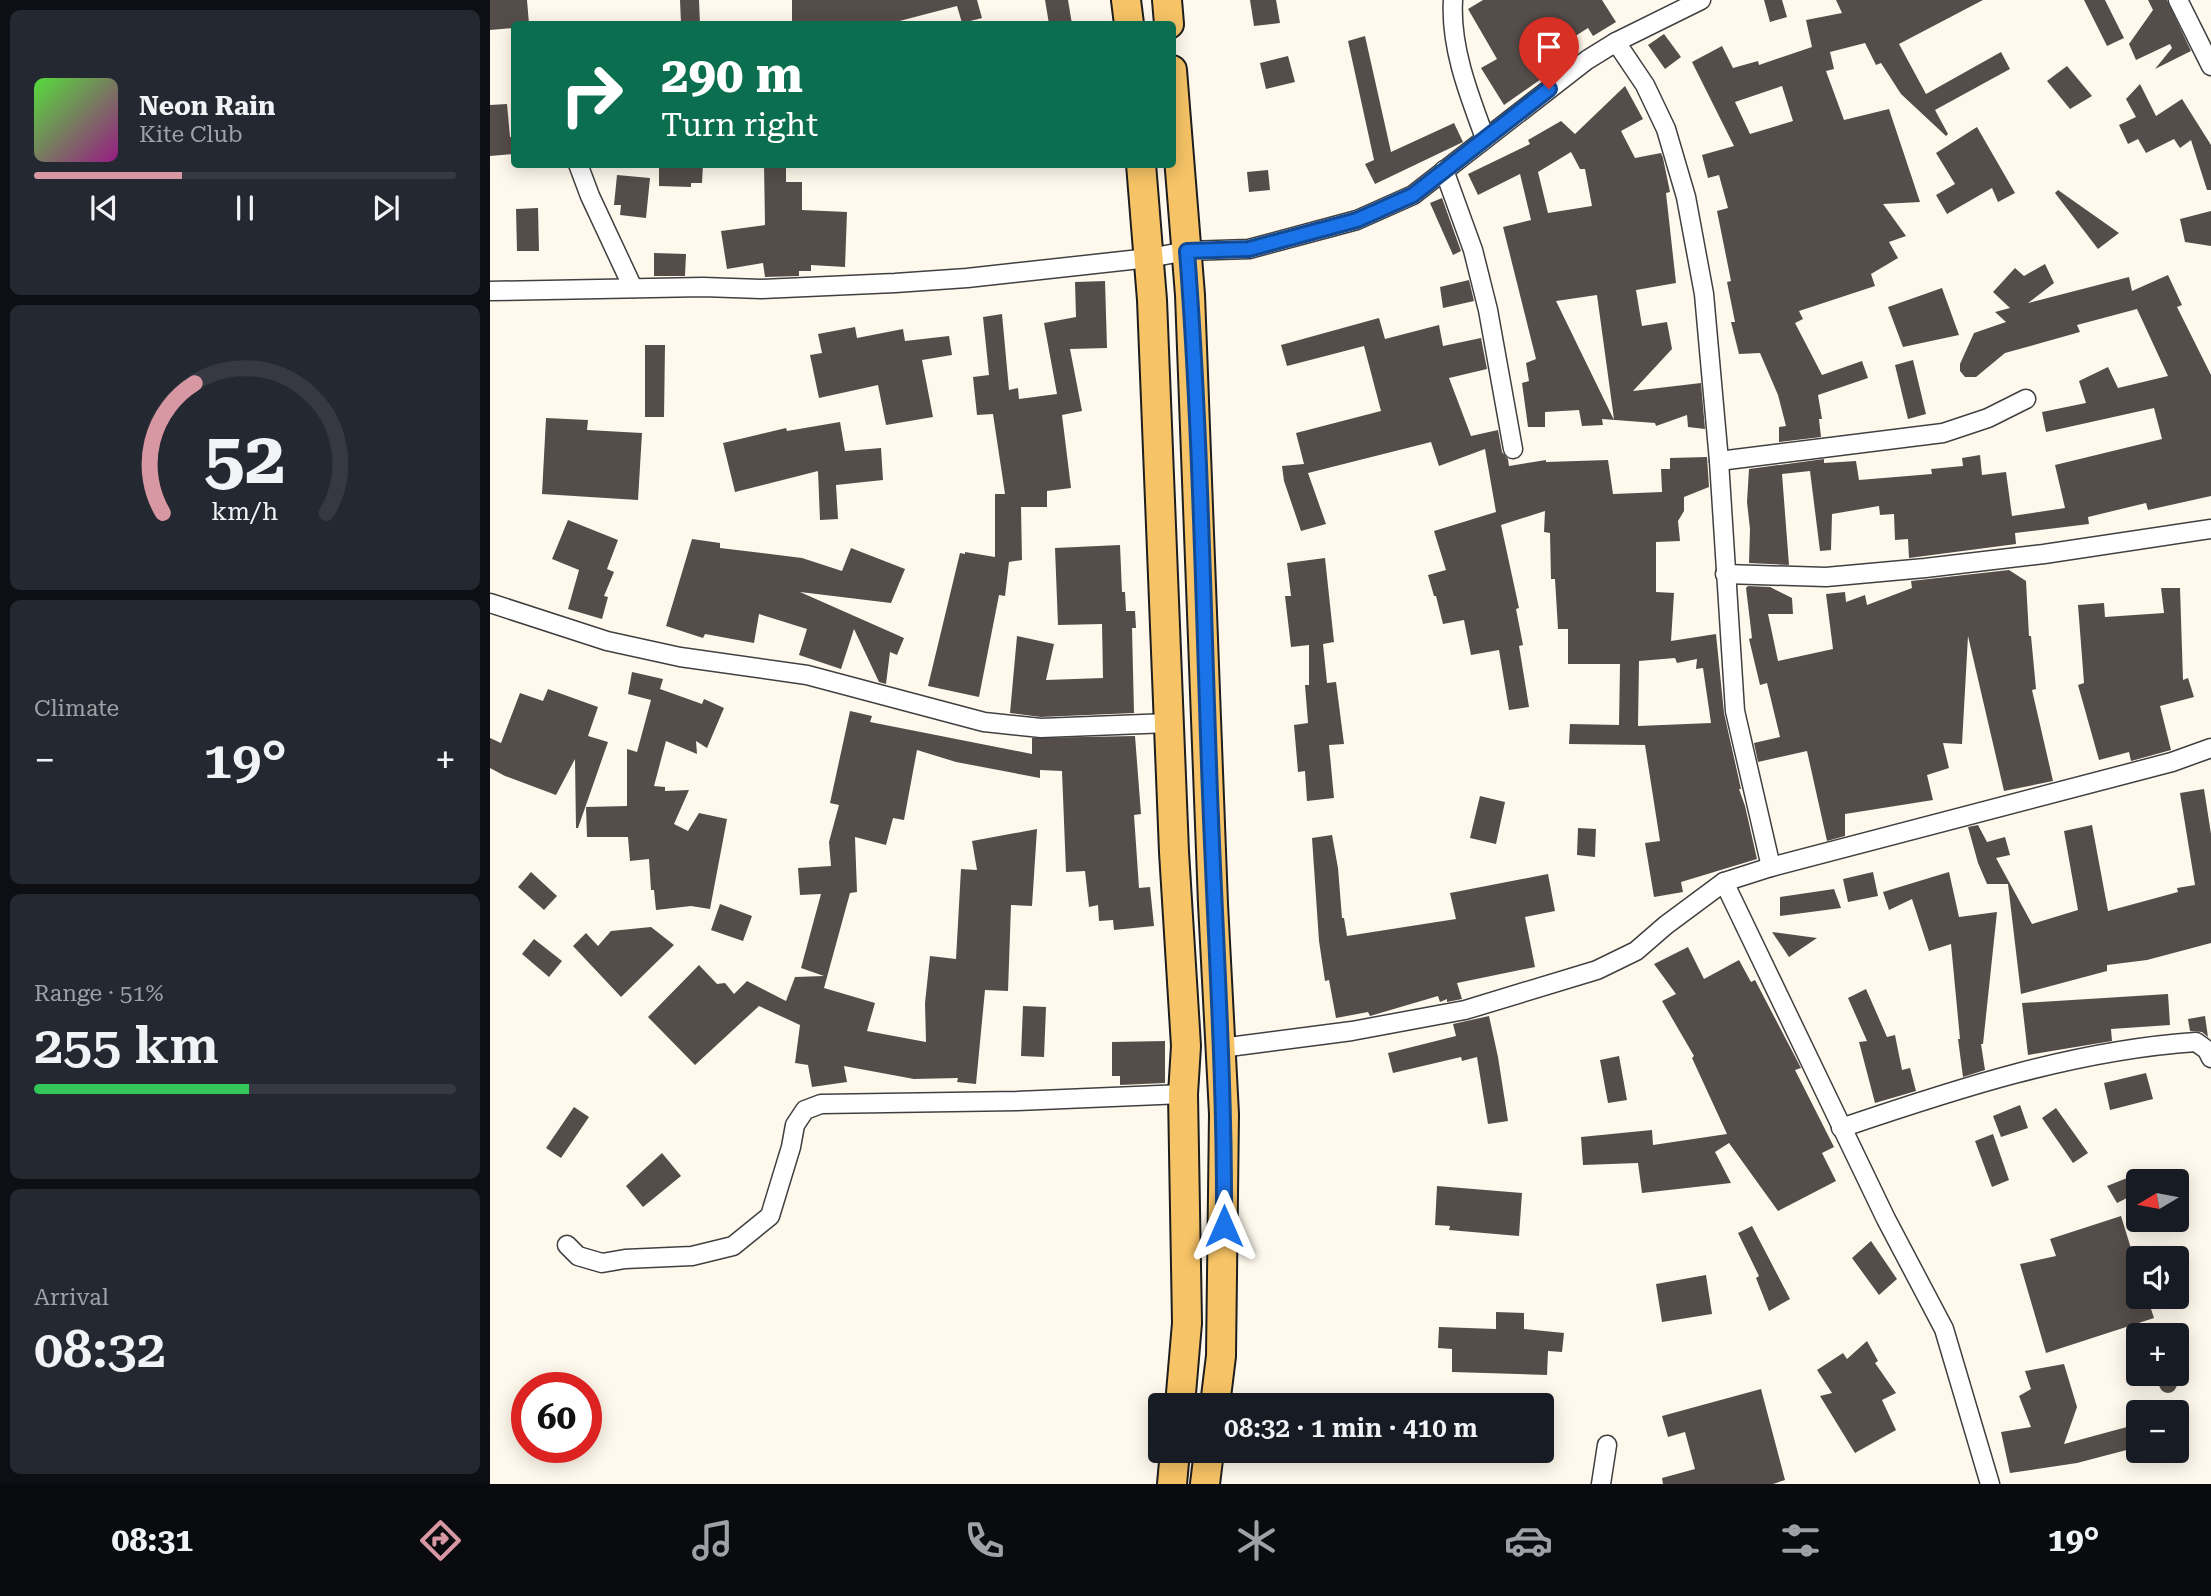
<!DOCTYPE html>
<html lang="en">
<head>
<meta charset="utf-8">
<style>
	:root { --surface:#171b24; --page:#242831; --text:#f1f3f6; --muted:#9ea1a6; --line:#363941; --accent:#d898a3 }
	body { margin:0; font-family:"Roboto Serif",serif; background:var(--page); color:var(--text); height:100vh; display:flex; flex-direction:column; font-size:26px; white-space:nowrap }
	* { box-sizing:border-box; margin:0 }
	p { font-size:23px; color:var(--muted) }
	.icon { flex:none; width:38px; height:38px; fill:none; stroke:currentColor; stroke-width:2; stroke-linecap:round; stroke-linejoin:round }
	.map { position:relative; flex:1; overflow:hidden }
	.panel { display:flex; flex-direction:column; gap:10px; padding:10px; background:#0d0f14; width:490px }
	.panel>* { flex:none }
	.banner { position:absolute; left:21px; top:21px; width:665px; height:147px; border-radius:7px; box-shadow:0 4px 18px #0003; background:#0b6e4f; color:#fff; overflow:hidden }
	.needle { width:46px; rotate:260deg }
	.controls { position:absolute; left:1636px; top:1169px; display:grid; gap:14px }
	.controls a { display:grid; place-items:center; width:63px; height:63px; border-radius:7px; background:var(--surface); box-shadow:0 4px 18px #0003; font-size:35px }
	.speed { position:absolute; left:21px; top:1372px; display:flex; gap:14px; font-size:35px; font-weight:700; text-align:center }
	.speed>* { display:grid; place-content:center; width:91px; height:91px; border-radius:50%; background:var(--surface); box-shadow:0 4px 18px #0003; line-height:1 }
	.speed .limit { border:10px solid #d22; background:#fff; color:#111 }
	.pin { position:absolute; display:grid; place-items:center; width:60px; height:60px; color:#fff; margin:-72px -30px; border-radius:50% 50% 50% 0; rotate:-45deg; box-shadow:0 0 7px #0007 }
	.pin .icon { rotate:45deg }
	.me { position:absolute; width:77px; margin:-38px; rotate:0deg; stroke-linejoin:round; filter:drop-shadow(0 0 5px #0008) }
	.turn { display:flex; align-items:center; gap:24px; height:147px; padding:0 35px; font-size:32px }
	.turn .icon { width:91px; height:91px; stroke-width:2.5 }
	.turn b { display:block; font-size:49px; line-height:60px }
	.big { font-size:52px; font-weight:600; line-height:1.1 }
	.panel .widget { flex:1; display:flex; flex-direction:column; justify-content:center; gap:10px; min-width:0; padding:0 24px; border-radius:10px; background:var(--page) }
	.panel .dial { align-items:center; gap:0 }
	.dial svg { height:182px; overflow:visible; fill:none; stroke:var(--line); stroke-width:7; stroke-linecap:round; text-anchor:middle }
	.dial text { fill:var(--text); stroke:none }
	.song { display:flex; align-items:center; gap:21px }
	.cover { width:84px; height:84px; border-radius:10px; background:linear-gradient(135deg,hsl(110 70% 55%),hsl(310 70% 35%)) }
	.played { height:7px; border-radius:4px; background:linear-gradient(90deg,var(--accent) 35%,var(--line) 35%) }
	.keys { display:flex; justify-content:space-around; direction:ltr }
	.heat { display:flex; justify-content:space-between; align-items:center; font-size:38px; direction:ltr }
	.charge { height:10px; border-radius:5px; background:linear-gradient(90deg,#34c759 51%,var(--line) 0) }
	.trip { position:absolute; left:658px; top:1393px; width:406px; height:70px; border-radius:7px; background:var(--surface); box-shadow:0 4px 18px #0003; font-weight:600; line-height:70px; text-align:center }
	.tab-bar { display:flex; height:112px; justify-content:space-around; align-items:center; background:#090b0e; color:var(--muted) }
	.tab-bar .icon { width:49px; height:49px }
	.tab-bar .on { color:var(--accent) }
	.tab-bar b { font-size:32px; color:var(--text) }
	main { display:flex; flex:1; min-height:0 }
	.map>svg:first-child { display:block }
	.building { fill:#554d49; fill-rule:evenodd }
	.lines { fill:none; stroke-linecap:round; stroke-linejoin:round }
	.street-casing { stroke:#404040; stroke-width:21 }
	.primary-casing { stroke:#1e1e1e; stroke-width:32 }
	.street { stroke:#fff; stroke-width:18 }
	.primary { stroke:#f6c366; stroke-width:28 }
	.route-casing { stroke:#114b97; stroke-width:18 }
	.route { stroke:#1a73e8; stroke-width:12 }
</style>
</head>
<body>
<main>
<section class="panel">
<div class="widget">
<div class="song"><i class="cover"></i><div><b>Neon Rain</b><p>Kite Club</p></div></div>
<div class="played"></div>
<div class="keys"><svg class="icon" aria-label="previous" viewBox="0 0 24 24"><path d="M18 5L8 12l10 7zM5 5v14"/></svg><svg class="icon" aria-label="pause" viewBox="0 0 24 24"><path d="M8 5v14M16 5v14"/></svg><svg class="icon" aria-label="next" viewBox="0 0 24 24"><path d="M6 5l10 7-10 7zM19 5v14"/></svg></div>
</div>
<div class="widget dial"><svg viewBox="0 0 100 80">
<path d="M14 69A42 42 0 1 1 86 69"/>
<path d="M14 69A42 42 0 0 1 28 12" stroke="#d898a3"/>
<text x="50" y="56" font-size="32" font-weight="700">52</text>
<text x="50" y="72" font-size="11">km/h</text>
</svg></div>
<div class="widget"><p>Climate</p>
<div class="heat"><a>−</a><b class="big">19°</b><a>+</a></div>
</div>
<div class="widget"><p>Range · 51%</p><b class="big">255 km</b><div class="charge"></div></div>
<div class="widget"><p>Arrival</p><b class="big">08:32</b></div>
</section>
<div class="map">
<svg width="1721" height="1484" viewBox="0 0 1721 1484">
	<rect width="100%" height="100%" fill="#fff9ed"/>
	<g class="building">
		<path d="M0,0H37L39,24H24V28L0,30Z"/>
		<path d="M190,0H209L210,24H191Z"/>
		<path d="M302,0H487L492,18L472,23L467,6L398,24H302Z"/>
		<path d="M555,0H578L582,24H559Z"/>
		<path d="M760,0H786L790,23L764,26Z"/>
		<path d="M993,0H1112L1126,22L1103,36L1098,28L1065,49L1074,63L1014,105L991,68L1007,59L978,9Z"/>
		<path d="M1274,0H1292L1297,17L1280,22Z"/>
		<path d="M1346,0H1493L1409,44L1436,94L1511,52L1520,69L1445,110L1458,134L1456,136L1411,94L1391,63L1386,65L1375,43L1340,52L1344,69L1336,71L1354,120L1399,109L1430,202L1393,204L1416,236L1399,242L1408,258L1381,274L1385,286L1309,311L1313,319L1305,323L1332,375L1372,361L1378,378L1328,395L1332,419H1329L1331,437L1289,442V427L1296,426L1288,395L1270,353L1249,354L1241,322H1245L1237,282L1241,281L1227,211L1238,208L1229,175L1218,178L1212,155L1244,146L1202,62L1232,46L1243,68L1268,61L1269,65L1322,47L1316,20L1352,13ZM1292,86L1303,121L1260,134L1245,102Z"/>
		<path d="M1594,0H1615L1634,38L1617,46Z"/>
		<path d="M1658,0H1677L1701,51L1665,69L1682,48L1680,44L1646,60L1639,44L1663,10Z"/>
		<path d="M1174,34L1191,57L1175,69L1158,45Z"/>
		<path d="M875,36L901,152L964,123L973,142L885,184L875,164L884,160L858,41Z"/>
		<path d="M798,56L805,82L776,89L770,63Z"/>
		<path d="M1577,66L1602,96L1580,109L1557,81Z"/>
		<path d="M1650,84L1666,116L1692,99L1721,145V190H1717L1701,140L1690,148L1684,139L1656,153L1648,139L1638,144L1629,125L1646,117L1636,99Z"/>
		<path d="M1135,86L1153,119L1131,131L1145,158L1171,153L1173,158L1180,192L1176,193L1186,283L1146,290L1152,326L1177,322L1182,349L1143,391L1211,383L1215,429L1198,427L1197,415L1166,426L1165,423L1112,419L1113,425L1092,426L1089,410L1055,412V427H1038L1032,383L1039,381L1036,363L1046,359L1013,227L1041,220L1030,174L988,195L978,174L1040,144L1038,140L1071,121L1085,134ZM1081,152L1090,169H1095L1102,206L1058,213L1048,172ZM1107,295L1123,412L1124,420L1066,301Z"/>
		<path d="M17,104L20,137H24V154L0,156V105Z"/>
		<path d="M1487,127L1525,193L1508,202L1502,188L1457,214L1446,195L1465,184L1446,153Z"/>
		<path d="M169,164H213L212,183H201V187L169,186Z"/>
		<path d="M274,164H296V182H312V210L357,212L355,267L321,265V271H309V276L275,277L273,263L237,269L231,231L275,225Z"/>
		<path d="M778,170L780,190L759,192L757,172Z"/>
		<path d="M127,175L160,178L156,218L130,215L131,205H124Z"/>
		<path d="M1568,190L1629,233L1608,249L1565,193Z"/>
		<path d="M952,198L971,251L963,255L940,203Z"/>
		<path d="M48,208L49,251H27L26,209Z"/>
		<path d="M1721,211V246L1695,242L1690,219Z"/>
		<path d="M164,253L196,254L195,276H164Z"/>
		<path d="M1555,264L1564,283L1538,303L1639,277L1642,291L1678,275L1692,305L1687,307L1721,375V496L1658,510L1656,503L1598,517L1599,524L1525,533L1526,544L1419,558L1418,539L1405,540L1404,514L1390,515L1389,506L1342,514L1341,550L1330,551L1320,471L1292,474L1299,565L1259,563L1260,529L1257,502L1259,469L1334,459V463L1366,461L1369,480L1442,474L1441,469L1473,466L1472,458L1490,455L1492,475L1516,472L1522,516L1575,508L1565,465L1672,439L1664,408L1556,432L1552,412L1596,403L1589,381L1618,367L1628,388L1678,376L1647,309L1587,325L1590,332L1515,353L1486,377H1475L1470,371V364L1484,333L1516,322L1505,312L1520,308L1503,292L1525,268L1534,276Z"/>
		<path d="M979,280L984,301L953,308L950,287Z"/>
		<path d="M615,281L617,348L580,349L592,411L572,415L581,488L557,491V507H531L532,560L519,562L515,596L509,595L489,697L438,686L470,553L475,554V552L505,557V494H515L503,414L487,415L483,377L499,375L493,317L512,314L519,390L528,388L529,399L567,394L554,323L586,317L585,282Z"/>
		<path d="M1452,288L1469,335L1413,347L1398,307Z"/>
		<path d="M889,318L895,339L949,325L953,346L991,338L997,369L959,378L981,436L1008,430L1012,452L1018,459L1019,466L1056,460V462L1118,460L1123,494L1172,492L1171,469H1180V458L1217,457L1219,487L1194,497V511L1188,521L1190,541L1166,542V592L1184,593L1181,641L1226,634L1234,713L1251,789H1249L1255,806L1267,859L1191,882L1193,892L1164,897L1155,843L1170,841L1155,745L1079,744L1080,724L1129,725L1130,664H1078V629H1068L1065,579H1061L1060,533L1054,532L1055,511L1011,525L1029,608L1026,609L1033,645L1029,646L1039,707L1019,710L1009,650L981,655L974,620L953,624L946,596H944L938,575L956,570L944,531L1006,512L995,449L949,466L941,442L818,473L836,524L811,531L794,481L792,466L814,464L806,433L891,411L874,346L797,366L791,345ZM1185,658L1187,663L1207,659L1206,669L1213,668L1221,723L1148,726L1149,661Z"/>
		<path d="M365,327L367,338L413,329L415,341L459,336L462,355L432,360L443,417L396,425L388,385L329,398L320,355L332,353L328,334Z"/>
		<path d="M155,345H175L174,417H155Z"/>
		<path d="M1423,360L1436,414L1418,419L1405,365Z"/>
		<path d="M56,418L98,420L97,430L152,433L148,500L52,494Z"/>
		<path d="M350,422L355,451L391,448L393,480L346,485L348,519L330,520L328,471L245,492L233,443L296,428L297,431Z"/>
		<path d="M78,520L128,540L117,569L124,572L114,596L118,597L112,619L78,609L89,570L62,559Z"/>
		<path d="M202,539L230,543V548L312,558L352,571L361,548L415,569L401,603L310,592L414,638L407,655L400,652L396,684L389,682L364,629L351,669L309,655L317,629L269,614L264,643L215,634L213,638L176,626Z"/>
		<path d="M630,545L632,592H635L636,611H645L646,628H642L644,713L551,717L520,713L527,636L564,644L556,680L613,678L612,624L568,625L565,548Z"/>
		<path d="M835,558L844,642L833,644L837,683L846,682L854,744L839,745L844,798L817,801L815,771L808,772L804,725L818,723L815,685H819V645L801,647L795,596H801L797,563Z"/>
		<path d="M1519,570L1536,581L1539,636H1541L1546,689L1542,690L1563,781L1514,791L1478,636L1472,744L1453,743L1459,768L1437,775L1443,800L1355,814V836L1337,841L1317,751L1268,762L1264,743L1290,737L1277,683L1270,685L1259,639L1262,638L1256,588L1258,586L1280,587L1302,598L1303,614H1278L1288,661L1343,649L1336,594L1355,592L1356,602L1375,595L1377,605L1422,588L1421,581Z"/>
		<path d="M1671,588H1690L1693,680L1698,678L1704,697L1670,706L1681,750L1641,761L1639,752L1609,760L1588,685L1594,683L1588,605L1614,603L1615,617L1674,613Z"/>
		<path d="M142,672L173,679L170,689L212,704L214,699L234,708L217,748L206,741L207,754L176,741L164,786L175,787V791L199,790L184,824L198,831L209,813L237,819L220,909L201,906L166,910L164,890H161L159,859L140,861L138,837H97L96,807L137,806V749L147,752L161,700L138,694Z"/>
		<path d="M58,689L108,707L98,736L118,742L88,828H86L85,759L66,795L15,776L0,768V738L11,743L30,693L53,701Z"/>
		<path d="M360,711L382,716L380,722L542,754V738L645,736L651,814L644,815L649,888L660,887L664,926L624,930L623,920L609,921L608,905L599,907L595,871L576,872L572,771L550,770V778L466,762L427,750L414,820L403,818L396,845L365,837L367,892L360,893L334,988L385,1003L377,1031L436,1042L435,1003L440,956L466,959L471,869L487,870L482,841L547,829L542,906L521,905L518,991L495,990L486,1084L467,1082L468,1078L424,1079L354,1066L357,1082L322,1087L318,1065L305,1063L310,1025L269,1006L205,1065L158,1017L209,965L227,984L235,983L244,994L257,981L296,1001L305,977L334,976L311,968L331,894L310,895L308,868L341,866L339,842L349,805L340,803Z"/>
		<path d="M1714,789L1721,834V943L1657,960L1617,965V971L1531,994L1518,884H1497L1488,863L1478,827L1488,825L1497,842L1515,837L1520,855L1506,858L1542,924L1588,910L1574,831L1602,825L1618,911L1688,892L1687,888L1705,885L1690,793Z"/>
		<path d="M990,796L1015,802L1006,844L980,838Z"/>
		<path d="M1088,828L1106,829L1105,857L1087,855Z"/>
		<path d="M842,835L848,868L852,918H854L857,936L966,919L960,893L1058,874L1065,911L1035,917L1045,967L967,983L972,999L957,1002V999L950,1002L948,996L880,1016L878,1012L846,1018L839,980L835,981L829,941L822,838Z"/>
		<path d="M41,872L67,896L54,910L28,887Z"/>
		<path d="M1383,872L1388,896L1358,902L1353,879Z"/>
		<path d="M1459,872L1469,917L1507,912L1493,1044H1491L1495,1070L1473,1077L1468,1039H1470L1461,944L1439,951L1422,899L1399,910L1393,892Z"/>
		<path d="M1344,889L1351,908L1290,916V897Z"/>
		<path d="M230,904L262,916L253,941L221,930Z"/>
		<path d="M161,927L184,945L131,997L83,946L96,933L108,946L121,931Z"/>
		<path d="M1282,932L1327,938L1299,957Z"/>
		<path d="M44,939L72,961L59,977L32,954Z"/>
		<path d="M1198,947L1214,979L1249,960L1261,982L1265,980L1311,1068L1305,1070L1344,1147L1332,1153L1346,1181L1288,1211L1239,1143L1225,1152L1241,1183L1152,1193L1148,1163L1093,1165L1091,1137L1162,1130L1163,1145L1237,1134L1202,1058L1204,1056L1172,1001L1186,994L1164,964Z"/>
		<path d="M1376,989L1397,1037L1405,1035L1412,1070L1420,1068L1426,1091L1385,1103L1369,1042L1377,1041L1358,998Z"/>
		<path d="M1678,994L1680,1025L1621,1029L1622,1041L1538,1055L1532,1003Z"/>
		<path d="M533,1006L556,1007L554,1057L531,1056Z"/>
		<path d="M999,1016L1008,1057L1018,1121L998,1124L987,1057L972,1061L971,1057L903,1073L898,1053L966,1036L963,1024Z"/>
		<path d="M1715,1016L1718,1037L1712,1032L1700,1031L1698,1019Z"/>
		<path d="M675,1041V1083L630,1085V1076H622V1042Z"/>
		<path d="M1129,1056L1137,1100L1118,1103L1110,1060Z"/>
		<path d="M1656,1073L1663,1099L1620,1110L1614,1083Z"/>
		<path d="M1530,1105L1538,1128L1511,1137L1503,1116Z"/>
		<path d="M84,1107L99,1117L71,1158L56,1148Z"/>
		<path d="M1566,1108L1598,1153L1583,1163L1552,1118Z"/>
		<path d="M1503,1134L1519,1180L1502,1187L1485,1141Z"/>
		<path d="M172,1153L191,1176L153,1207L136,1186Z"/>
		<path d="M1637,1178L1645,1194L1627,1203L1617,1186Z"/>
		<path d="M947,1186L1032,1193L1029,1236L959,1230L960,1226L945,1225Z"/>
		<path d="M1631,1216L1648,1271V1297H1657L1664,1318L1556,1353L1530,1264L1566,1256L1560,1239Z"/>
		<path d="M1262,1226L1300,1299L1279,1311L1266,1278L1269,1276L1248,1233Z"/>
		<path d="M1381,1241L1407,1279L1389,1295L1362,1258Z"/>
		<path d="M1216,1275L1222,1314L1172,1322L1166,1284Z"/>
		<path d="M1006,1312L1034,1313V1329L1074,1333L1072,1352L1058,1351L1057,1375L962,1372V1349L948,1348L949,1327L1006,1329Z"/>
		<path d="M1377,1341L1388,1361L1385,1363L1406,1393L1392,1400L1406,1430L1365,1453L1330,1396L1342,1393L1327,1370L1353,1353L1357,1359Z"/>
		<path d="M1574,1364L1587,1407L1574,1444L1648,1424V1447L1587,1463L1520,1473L1511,1432L1541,1427L1529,1396L1541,1389L1535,1371Z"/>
		<circle cx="1678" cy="1384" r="9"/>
		<path d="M1271,1389L1295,1480L1283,1484H1173L1172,1478L1205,1469L1195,1432L1178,1437L1172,1416Z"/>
	</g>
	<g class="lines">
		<g class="street-casing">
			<g id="street">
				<path d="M963,0C960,47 979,95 995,138"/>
				<path d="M1688,0L1721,66"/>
				<path d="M1126,42L1211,0"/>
				<path d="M88,164L100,196L143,288"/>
				<path d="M954,170L983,250L998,310L1023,449"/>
				<path d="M0,291L213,287L271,289L405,283L477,278L659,258L697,251L759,249L867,220L923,195L1097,60L1126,42L1155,85L1176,129L1196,197L1214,294L1229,461L1245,711L1281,867"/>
				<path d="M1229,461L1453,433L1498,418L1536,399"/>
				<path d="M1235,574L1336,577L1435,568L1554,554L1721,529"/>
				<path d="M0,603L117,641L190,657L317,675L494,722L551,728L679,723"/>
				<path d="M1234,882L1396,1219L1454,1329L1500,1484"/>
				<path d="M731,1048L862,1031L975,1010L1107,970L1146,951L1176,925L1234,882L1281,867L1682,762L1721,748"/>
				<path d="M1351,1128C1466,1089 1585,1050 1706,1042L1717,1050L1721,1058"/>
				<path d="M77,1245L88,1256L112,1263L135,1259L202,1256L243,1246L280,1216L301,1147L305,1125L315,1110L331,1104L527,1101L693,1094"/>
				<path d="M1111,1484L1117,1445"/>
			</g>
		</g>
		<g class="primary-casing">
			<g id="primary">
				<path d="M636,0L639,24"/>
				<path d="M677,0L679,24"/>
				<path d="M682,70L700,295L723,904L734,1114L731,1356L725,1405"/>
				<path d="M651,164L662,300L684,852L696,1046L693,1094L697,1323L690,1405"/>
				<path d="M682,1484L685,1451"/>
				<path d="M715,1484L719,1451"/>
			</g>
		</g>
		<use href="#street" class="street"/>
		<use href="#primary" class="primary"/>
	</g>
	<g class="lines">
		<g class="route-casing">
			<path id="route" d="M734,1226C735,1072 724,919 719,765C713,594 710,422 697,251L759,249L867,220L923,195L1059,89"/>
		</g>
		<use href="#route" class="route"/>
	</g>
</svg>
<div class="controls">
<a><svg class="needle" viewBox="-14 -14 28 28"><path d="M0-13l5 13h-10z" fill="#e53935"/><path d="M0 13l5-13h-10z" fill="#9ea1a6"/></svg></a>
<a><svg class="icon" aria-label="sound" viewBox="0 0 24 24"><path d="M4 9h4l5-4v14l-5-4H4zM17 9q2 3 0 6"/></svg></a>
<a>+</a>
<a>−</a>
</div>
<div class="speed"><div class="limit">60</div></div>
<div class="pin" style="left:1059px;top:89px;background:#d93025"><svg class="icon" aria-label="arrive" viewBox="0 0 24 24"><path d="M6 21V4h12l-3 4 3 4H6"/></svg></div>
<svg class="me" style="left:734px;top:1226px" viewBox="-20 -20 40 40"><path d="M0-17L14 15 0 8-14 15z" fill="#1a73e8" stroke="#fff" stroke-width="4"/></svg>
<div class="trip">08:32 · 1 min · 410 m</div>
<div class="banner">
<div class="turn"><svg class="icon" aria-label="right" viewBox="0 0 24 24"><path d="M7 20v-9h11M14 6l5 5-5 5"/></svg><div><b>290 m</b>Turn right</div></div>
</div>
</div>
</main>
<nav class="tab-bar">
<b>08:31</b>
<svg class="icon on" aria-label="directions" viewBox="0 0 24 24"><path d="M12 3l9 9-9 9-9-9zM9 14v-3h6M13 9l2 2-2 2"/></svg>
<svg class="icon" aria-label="music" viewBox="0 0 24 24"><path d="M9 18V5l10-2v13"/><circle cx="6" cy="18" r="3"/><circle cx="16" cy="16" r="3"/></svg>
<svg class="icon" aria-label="phone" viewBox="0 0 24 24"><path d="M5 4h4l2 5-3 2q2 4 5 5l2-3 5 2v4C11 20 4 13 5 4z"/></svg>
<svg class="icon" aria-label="climate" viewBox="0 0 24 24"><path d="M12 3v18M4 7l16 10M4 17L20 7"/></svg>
<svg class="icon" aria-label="car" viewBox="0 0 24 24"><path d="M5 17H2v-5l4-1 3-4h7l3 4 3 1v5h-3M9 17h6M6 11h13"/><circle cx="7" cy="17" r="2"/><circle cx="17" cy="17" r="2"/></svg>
<svg class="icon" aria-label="filters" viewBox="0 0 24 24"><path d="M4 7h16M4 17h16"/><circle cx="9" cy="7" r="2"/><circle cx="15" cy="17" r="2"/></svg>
<b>19°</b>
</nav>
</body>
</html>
